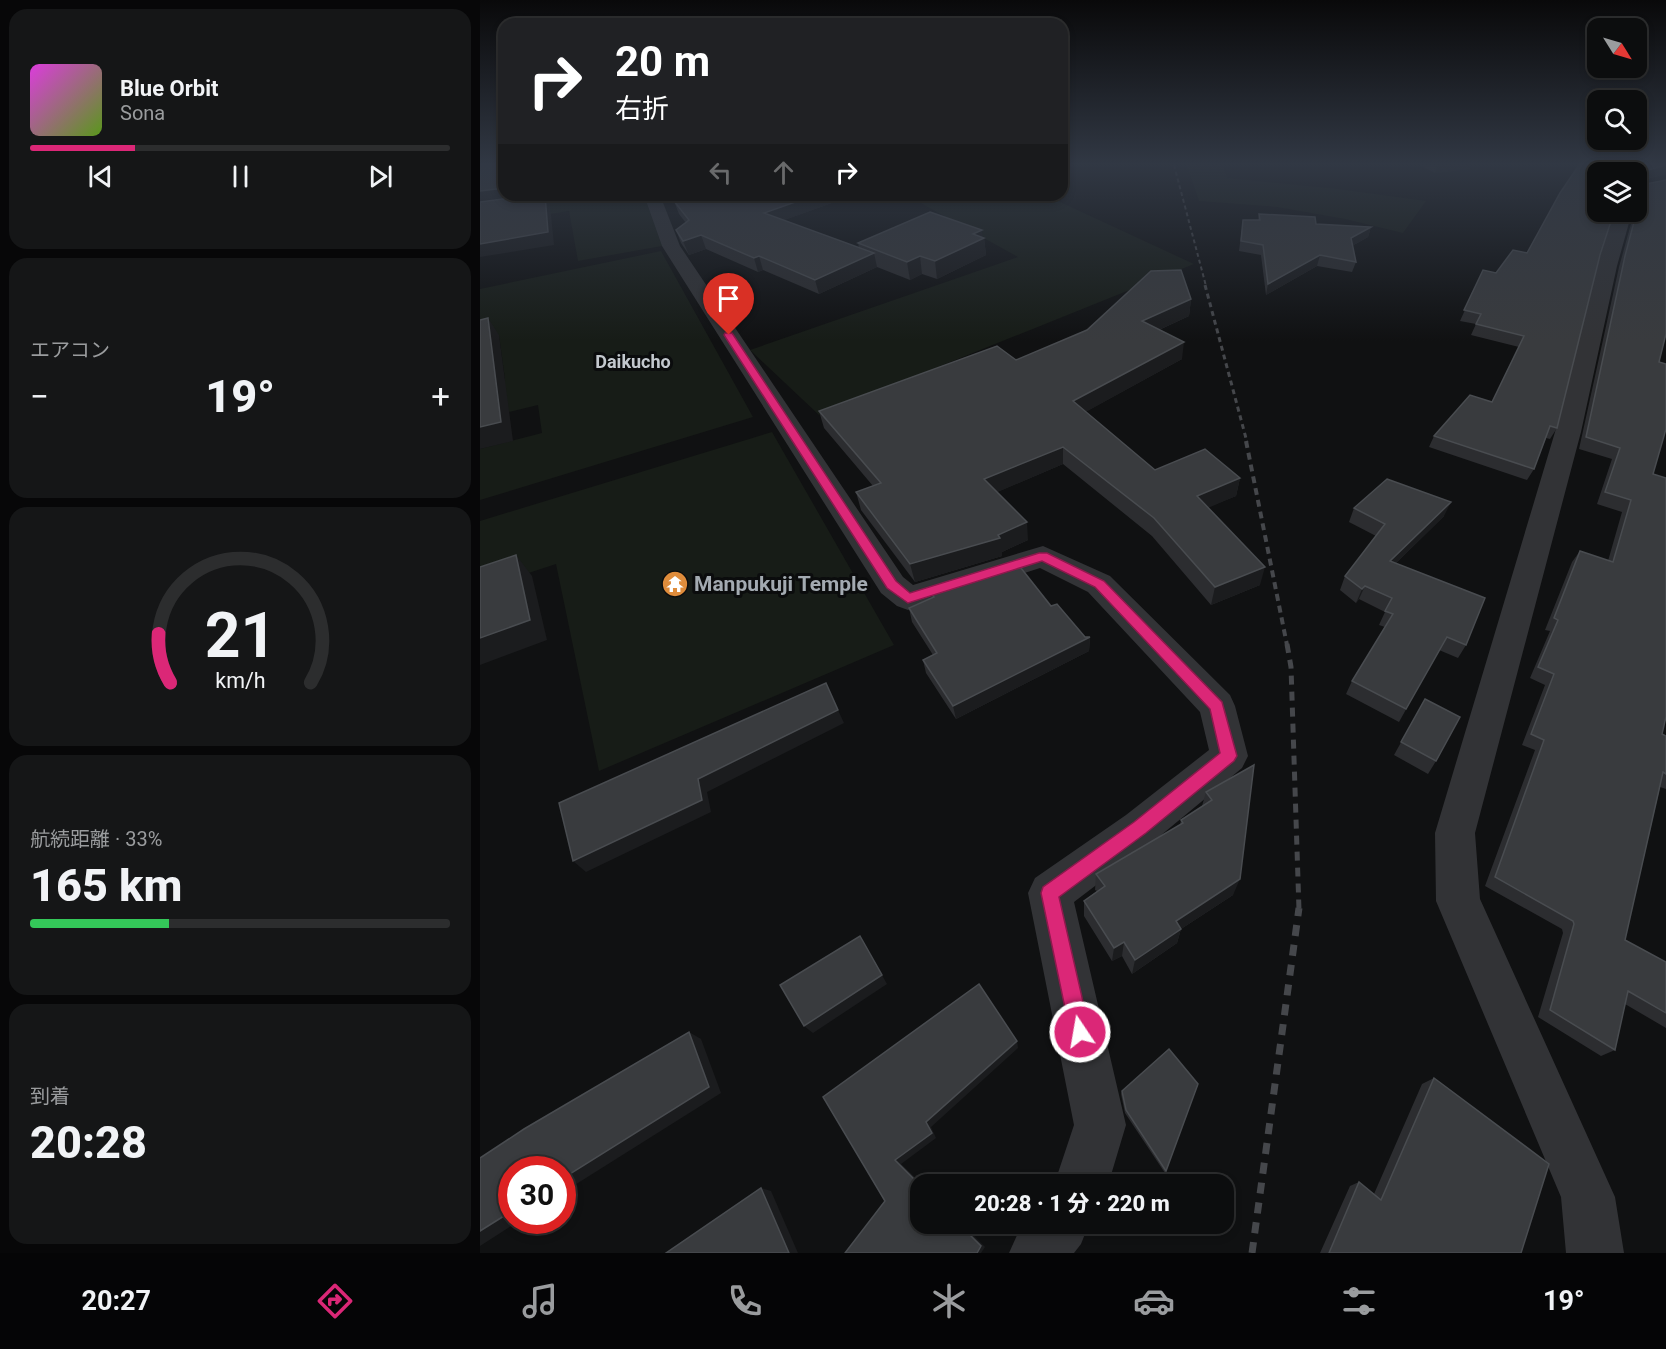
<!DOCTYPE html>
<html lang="ja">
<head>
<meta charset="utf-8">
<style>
	:root { --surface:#0c0d0e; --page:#151617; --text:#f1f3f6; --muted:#9a9c9e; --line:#2c2d2e; --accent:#db2777 }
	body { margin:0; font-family:Roboto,"Noto Sans JP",sans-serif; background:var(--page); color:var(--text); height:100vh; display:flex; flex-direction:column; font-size:22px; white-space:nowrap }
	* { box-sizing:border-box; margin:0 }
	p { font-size:20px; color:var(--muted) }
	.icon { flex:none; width:33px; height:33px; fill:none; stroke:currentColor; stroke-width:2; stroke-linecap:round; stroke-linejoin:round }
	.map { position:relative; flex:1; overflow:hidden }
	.panel { display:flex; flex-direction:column; gap:9px; padding:9px; background:#070708; width:480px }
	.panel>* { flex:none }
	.top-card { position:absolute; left:18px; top:18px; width:570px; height:183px; border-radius:18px; box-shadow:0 3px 9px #0003,0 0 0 2px var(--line); background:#202124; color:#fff; overflow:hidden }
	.needle { width:39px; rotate:127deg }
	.buttons { position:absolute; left:1107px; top:18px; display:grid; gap:12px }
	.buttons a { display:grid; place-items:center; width:60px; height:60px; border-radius:12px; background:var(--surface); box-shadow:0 3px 9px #0003,0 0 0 2px var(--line); font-size:30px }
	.speed { position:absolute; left:18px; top:1156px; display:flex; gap:12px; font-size:30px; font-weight:700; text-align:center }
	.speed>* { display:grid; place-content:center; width:78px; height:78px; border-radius:50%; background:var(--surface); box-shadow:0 3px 9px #0003,0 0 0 2px var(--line); line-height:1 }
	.speed .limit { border:9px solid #d22; background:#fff; color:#111 }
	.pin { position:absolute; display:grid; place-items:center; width:51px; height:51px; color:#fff; margin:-62px -26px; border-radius:50% 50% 50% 0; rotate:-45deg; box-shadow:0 0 6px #0007 }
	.pin .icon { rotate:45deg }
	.me { position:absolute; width:66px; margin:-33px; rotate:348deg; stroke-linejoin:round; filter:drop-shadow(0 0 4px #0008) }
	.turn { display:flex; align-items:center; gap:21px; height:126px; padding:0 18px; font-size:27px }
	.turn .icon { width:78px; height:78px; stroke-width:2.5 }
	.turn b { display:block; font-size:42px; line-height:51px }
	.lanes { display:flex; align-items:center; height:57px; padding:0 18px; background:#0003; justify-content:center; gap:30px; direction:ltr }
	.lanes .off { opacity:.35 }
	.big { font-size:45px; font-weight:800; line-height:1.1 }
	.panel .tile { flex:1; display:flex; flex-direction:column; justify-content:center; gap:9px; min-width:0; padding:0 21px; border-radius:18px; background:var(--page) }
	.panel .dial { align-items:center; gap:0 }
	.dial svg { height:156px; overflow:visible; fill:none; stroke:var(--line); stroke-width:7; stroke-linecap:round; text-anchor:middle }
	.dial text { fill:var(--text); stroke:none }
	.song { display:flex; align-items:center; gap:18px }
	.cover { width:72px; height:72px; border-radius:9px; background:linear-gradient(135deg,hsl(300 70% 55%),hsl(90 70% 35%)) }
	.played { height:6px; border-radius:3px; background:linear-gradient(90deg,var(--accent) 25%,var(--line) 25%) }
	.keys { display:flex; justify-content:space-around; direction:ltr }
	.heat { display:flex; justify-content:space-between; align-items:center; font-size:33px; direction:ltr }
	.charge { height:9px; border-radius:4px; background:linear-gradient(90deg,#34c759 33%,var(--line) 0) }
	.trip { position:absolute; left:430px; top:1174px; width:324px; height:60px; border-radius:18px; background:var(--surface); box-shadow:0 3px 9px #0003,0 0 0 2px var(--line); font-weight:800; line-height:60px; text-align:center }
	.dock { display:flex; height:96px; justify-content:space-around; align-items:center; background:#050506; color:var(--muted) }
	.dock .icon { width:42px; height:42px }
	.dock .on { color:var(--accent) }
	.dock b { font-size:27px; color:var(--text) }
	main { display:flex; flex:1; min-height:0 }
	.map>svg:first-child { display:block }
	.green { fill:#171c17 }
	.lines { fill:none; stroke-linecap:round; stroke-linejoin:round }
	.street { fill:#323336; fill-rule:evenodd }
	.rail-far4 { stroke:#45474b; stroke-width:2; stroke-dasharray:4 3; stroke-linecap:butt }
	.rail-far3 { stroke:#45474b; stroke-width:3; stroke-dasharray:5 4; stroke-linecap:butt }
	.rail-far2 { stroke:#45474b; stroke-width:4; stroke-dasharray:7 5; stroke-linecap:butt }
	.rail-far1 { stroke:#45474b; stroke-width:5; stroke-dasharray:9 7; stroke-linecap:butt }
	.rail { stroke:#45474b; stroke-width:7; stroke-dasharray:11 9; stroke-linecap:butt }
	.wall { fill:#2c2d30 }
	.shaded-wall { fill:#1b1c1e }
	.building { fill:#393b3e; stroke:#494c50; stroke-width:1.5 }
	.route { fill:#db2777; stroke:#8e194d; stroke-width:1.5 }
	.labels { text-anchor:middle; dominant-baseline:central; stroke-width:6; stroke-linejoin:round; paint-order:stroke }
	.far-neighbourhood-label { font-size:18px; font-weight:bold; fill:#c3c8ce; stroke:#0b0c0d }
	.poi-label { font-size:21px; font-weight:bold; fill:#a3aab1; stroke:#0b0c0d; text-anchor:start }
</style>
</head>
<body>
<main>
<section class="panel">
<div class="tile">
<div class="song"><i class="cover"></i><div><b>Blue Orbit</b><p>Sona</p></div></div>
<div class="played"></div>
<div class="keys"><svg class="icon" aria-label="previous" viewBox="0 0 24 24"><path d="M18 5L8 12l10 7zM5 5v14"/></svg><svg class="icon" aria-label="pause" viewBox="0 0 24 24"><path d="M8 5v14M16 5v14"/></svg><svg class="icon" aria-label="next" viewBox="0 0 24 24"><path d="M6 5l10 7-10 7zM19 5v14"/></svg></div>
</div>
<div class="tile"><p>エアコン</p>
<div class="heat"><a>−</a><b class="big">19°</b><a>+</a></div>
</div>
<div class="tile dial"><svg viewBox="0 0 100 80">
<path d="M14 69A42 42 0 1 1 86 69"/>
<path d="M14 69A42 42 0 0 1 8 44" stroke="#db2777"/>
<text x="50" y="56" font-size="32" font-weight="700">21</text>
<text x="50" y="72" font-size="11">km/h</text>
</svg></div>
<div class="tile"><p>航続距離 · 33%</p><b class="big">165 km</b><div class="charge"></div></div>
<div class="tile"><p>到着</p><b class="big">20:28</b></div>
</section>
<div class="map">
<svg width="1186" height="1253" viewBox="0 0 1186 1253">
	<rect width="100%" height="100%" fill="#101112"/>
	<g class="green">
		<path d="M707,165H743L747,178L858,189L946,201L923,233L865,219L797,207L719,201Z"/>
		<path d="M115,195H164L182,246L98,261L89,211L0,225V213Z"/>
		<path d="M460,195H565L714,264L339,415L270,350L538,257L437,201Z"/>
		<path d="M181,251L273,417L0,500V449L62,433L58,405L0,419V385L25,379L19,336L0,339V289Z"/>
		<path d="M292,432L414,645L119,771L76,564L0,589V521Z"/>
	</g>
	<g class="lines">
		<g class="street">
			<path d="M55,195H97L89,200L0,213V203Z"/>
			<path d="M164,195H180L200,246L423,577L433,585L563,546L630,576L750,695L755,706L768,756L762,768L674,841L594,902L646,1125L628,1185H574L594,1125L548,893L555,878L646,815L729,750L720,712L608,592L560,568L428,610L417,606L401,593L182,246Z"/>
			<path d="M1134,212H1152L1137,266L1101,432L995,833L1000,899L1135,1197L1144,1253H1086L1081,1197L956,901L955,833L1075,432L1117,266Z"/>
			<path d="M545,1224H609L601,1244L594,1253H529L538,1233Z"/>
		</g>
		<path class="rail-far4" d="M694,165L726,286"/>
		<path class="rail-far3" d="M725,285L767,442"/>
		<path class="rail-far2" d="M766,441L807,645"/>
		<path class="rail-far1" d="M807,644L811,667L819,910"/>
		<path class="rail" d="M772,1253L819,908"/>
	</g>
	<g class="wall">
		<path d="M940,165H991L989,169L955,173Z"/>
		<path d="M1099,165H1186V174L1159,181V183L1161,185L1186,180V334L1179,362L1186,364V429L1173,474L1186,478V717L1182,734L1186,736V789L1180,787L1145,940L1186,962V1028L1145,1004L1135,1050L1121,1056L1058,1017L1083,933L1082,929L1005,886L1055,750L1042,745L1065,685L1050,678L1070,631L1065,630L1092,562L1100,551L1128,561L1142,512L1117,504L1132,459L1099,449L1139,267L1154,213L1153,212H1156V172H1118V212H1134L1120,255L1077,428L1070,439L1066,438L1054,469L1047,480L949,447L954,436L990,395L1012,402L1039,347L991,335L996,324L980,321L1003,270L1016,273L1033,250L1047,253L1080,193Z"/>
		<path d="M232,195H374L304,220L379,248L378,243L503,237L504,238L506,255L457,279L442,274L430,280L397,267L339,294L283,270L278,272L226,249L209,255L201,243L196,230L206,223L199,214L194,201Z"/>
		<path d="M779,214L836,224L891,227L888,237L872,246L876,262L872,272L837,266L786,295L781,255L759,251L763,220H778Z"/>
		<path d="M711,299L709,316L679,330L702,359L605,412L675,470L760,478L756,496L728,507L780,585L731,605L672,536L583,464L517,492L548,540L522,552V556L435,582L381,510L376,492L393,486L344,428L339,411L536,360Z"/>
		<path d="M874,508L964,516L916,563L986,645L978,658L959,650L919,722L866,694L872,681L905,627L899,625L905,612L879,599L876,603L860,590L865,576L896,536L869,522Z"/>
		<path d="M449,591L571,606L605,637H610L609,651L476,719L446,673L443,660L453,655L432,622L429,608L450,599Z"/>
		<path d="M945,699L956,761L948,774L914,755Z"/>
		<path d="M774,765L753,895L701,929L697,943L652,974L642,956L632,961L604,916V901L617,891L615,890L616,874L700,825L701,820L722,806L726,792Z"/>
		<path d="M954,1078L1041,1253H840L870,1186L879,1182L894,1194L942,1084Z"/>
		<path d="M642,1091L686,1171L685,1173L645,1113L641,1094Z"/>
	</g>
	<g class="shaded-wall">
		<path d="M957,165H991L989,169L955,173Z"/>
		<path d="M1186,166V174L1156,181L1158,173Z"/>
		<path d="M24,188V195H50L0,201V191Z"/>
		<path d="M65,195L70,205L74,245L0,257V244Z"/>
		<path d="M335,195H374L288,226L284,213Z"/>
		<path d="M891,227L888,237L868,248L871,238Z"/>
		<path d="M502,230L503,238H504L506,255L457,279L455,261L493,234Z"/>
		<path d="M221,235L226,249L209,255L203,241Z"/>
		<path d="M394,253L397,267L339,294L335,280Z"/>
		<path d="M840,255L837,266L786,295L788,284Z"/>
		<path d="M279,256L283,270L278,272L274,258Z"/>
		<path d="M440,256L442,274L430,280L427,262Z"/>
		<path d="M711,299L709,316L661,338L662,321Z"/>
		<path d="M8,318L19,335L33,441L0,449V427Z"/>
		<path d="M704,342L702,359L593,419V401Z"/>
		<path d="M583,447V464L506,497L504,479Z"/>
		<path d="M760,478L756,496L714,514L717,496Z"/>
		<path d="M971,502L964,516L904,575L910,561Z"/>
		<path d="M547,522L548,540L522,552V556L435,582L430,564L518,535Z"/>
		<path d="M36,555L52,576L67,640L0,665V638Z"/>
		<path d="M785,567L780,585L731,605L735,587Z"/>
		<path d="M885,586L879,599L876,603L882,589Z"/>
		<path d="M610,637L609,651L476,719L473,706Z"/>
		<path d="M358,710L364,723L227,792L231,812L106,872L93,861L218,779Z"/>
		<path d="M760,879L753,895L701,929L697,943L652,974L655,960L696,921Z"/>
		<path d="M380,936L407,984L333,1033L324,1026Z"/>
		<path d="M644,942L642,956L632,961L634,948Z"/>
		<path d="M209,1032L221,1039L241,1093L82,1193V1179Z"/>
		<path d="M537,1041L538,1048L451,1127L456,1138L421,1164L443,1185H441L415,1160L446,1122Z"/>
		<path d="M281,1188L291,1191L318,1253H309Z"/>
		<path d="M32,1211V1221H39L0,1246V1231Z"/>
		<path d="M479,1224H482L505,1247L501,1253H497Z"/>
	</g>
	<g class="building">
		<path d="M0,165H24V188L0,191Z"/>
		<path d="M1099,165H1186L1158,173L1159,183L1161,185L1186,180V334L1179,362L1186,364V429L1173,474L1186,478V717L1182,734L1186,736V774L1183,772L1145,940L1186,962V1013L1148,991L1135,1050L1070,1010L1094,924L1093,921L1015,877L1064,740L1051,734L1074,674L1058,667L1078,620L1074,618L1100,551L1133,562L1151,500L1125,492L1140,448L1106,437L1145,256L1159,203L1156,200V172H1118V212H1134L1120,255L1077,428L1070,426L1054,469L954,436L990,395L1012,402L1044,336L996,324L1001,314L984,310L1003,270L1016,273L1033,250L1047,253L1080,193Z"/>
		<path d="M54,195H65L68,232L0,244V202Z"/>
		<path d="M232,195H335L284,213L394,253L335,280L279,256L274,258L221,235L203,241L196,230L209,220L194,201Z"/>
		<path d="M450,212L502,230L493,234L504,238L455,261L440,256L427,262L378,243Z"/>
		<path d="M779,214L835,217L836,224L891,227L871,238L876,262L840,255L788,284L783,245L761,241L763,220H780Z"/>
		<path d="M701,270L711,299L662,321L704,342L593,401L675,470L725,449L760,478L717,496L785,567L735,587L674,518L583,447L504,479L547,522L518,535L520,538L430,564L376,492L401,483L339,411L517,346L536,360L607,330L671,271Z"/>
		<path d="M8,318L21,422L0,427V320Z"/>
		<path d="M907,479L971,502L910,561L1005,598L986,645L967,637L926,709L872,681L913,614L905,611L912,598L885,586L882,589L865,576L905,524L874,508Z"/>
		<path d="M36,555L50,620L0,638V567Z"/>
		<path d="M537,563L571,606L577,604L605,637H610L473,706L443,660L457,653L429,608L454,597L449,591Z"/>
		<path d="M346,683L358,710L218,779L222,800L93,861L79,803Z"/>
		<path d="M945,699L980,717L956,761L921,742Z"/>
		<path d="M774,765L760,879L696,921L701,929L655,960L644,942L634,948L604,901L625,886L616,874L703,823L701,820L732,800L726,792Z"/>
		<path d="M380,936L402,975L324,1026L300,985Z"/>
		<path d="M499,984L537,1041L446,1122L452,1133L415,1160L441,1186V1224H479L501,1246L497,1253H365L405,1201L343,1097Z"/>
		<path d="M209,1032L229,1087L82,1179V1170H32V1211L0,1231V1158L44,1129Z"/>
		<path d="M689,1049L718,1084L686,1171L646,1110L642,1091Z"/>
		<path d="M954,1078L1069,1164L1041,1253H849L879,1182L901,1200Z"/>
		<path d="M281,1188L309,1253H186Z"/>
	</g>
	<linearGradient id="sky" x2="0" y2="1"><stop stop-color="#09090a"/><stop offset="0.48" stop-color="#313844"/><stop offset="1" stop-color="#313844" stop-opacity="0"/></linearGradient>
	<rect width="1186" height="341" fill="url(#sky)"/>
	<path class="route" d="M245,333H252L416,581L430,593L559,553H567L624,581L742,702L757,756L754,761L666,833L579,897L610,1032L607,1039L600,1042L593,1039L590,1032L561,893L563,887L654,822L740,753L730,709L615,587L562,561L428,603L407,588L244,335Z"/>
	<defs>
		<g id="temple-disc" transform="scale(1.35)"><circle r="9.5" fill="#df8c3b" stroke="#0b0c0d"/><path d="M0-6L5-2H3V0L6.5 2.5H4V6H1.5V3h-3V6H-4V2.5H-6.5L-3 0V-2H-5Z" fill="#fff"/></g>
	</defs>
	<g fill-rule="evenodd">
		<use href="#temple-disc" x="195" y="584"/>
	</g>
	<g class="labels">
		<g class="far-neighbourhood-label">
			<text x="153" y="361">Daikucho</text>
		</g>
		<g class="poi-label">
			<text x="214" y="584">Manpukuji Temple</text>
		</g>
	</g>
</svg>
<div class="buttons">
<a><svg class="needle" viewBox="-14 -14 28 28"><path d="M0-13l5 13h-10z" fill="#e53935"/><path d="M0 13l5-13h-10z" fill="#9a9c9e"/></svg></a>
<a><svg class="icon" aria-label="search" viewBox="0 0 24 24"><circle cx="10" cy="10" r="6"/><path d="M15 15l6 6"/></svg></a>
<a><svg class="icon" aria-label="layers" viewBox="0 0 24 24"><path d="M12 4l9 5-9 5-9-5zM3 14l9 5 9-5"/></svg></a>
</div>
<div class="speed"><div class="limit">30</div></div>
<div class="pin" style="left:249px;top:335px;background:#d93025"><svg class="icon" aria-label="arrive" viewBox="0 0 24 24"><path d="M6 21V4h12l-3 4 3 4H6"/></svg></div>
<svg class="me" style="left:600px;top:1032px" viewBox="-20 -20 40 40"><circle r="17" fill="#db2777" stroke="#fff" stroke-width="3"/><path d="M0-11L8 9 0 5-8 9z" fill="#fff"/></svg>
<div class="trip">20:28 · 1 分 · 220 m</div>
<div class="top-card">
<div class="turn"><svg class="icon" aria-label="right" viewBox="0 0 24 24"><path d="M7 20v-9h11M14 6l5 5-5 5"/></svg><div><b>20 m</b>右折</div></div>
<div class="lanes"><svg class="icon off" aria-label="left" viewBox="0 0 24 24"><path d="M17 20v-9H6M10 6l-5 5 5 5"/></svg><svg class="icon off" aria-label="ahead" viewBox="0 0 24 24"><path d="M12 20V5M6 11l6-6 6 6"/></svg><svg class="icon" aria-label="right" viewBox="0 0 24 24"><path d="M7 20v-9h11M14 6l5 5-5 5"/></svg></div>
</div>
</div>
</main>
<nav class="dock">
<b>20:27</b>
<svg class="icon on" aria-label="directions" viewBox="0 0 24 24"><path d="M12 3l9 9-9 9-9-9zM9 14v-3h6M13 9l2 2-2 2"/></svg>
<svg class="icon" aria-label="music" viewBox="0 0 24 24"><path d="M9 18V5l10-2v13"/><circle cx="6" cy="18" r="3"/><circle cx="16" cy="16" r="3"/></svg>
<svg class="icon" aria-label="phone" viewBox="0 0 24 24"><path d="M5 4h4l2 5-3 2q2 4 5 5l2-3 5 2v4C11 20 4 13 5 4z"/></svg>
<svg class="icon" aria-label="climate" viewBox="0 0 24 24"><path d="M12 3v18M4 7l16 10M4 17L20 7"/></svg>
<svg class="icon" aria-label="car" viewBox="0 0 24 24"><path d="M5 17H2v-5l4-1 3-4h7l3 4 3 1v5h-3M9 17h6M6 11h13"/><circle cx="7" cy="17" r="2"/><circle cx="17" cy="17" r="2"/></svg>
<svg class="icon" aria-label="filters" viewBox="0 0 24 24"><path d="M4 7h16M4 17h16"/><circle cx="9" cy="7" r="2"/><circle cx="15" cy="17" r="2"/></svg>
<b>19°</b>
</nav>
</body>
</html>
